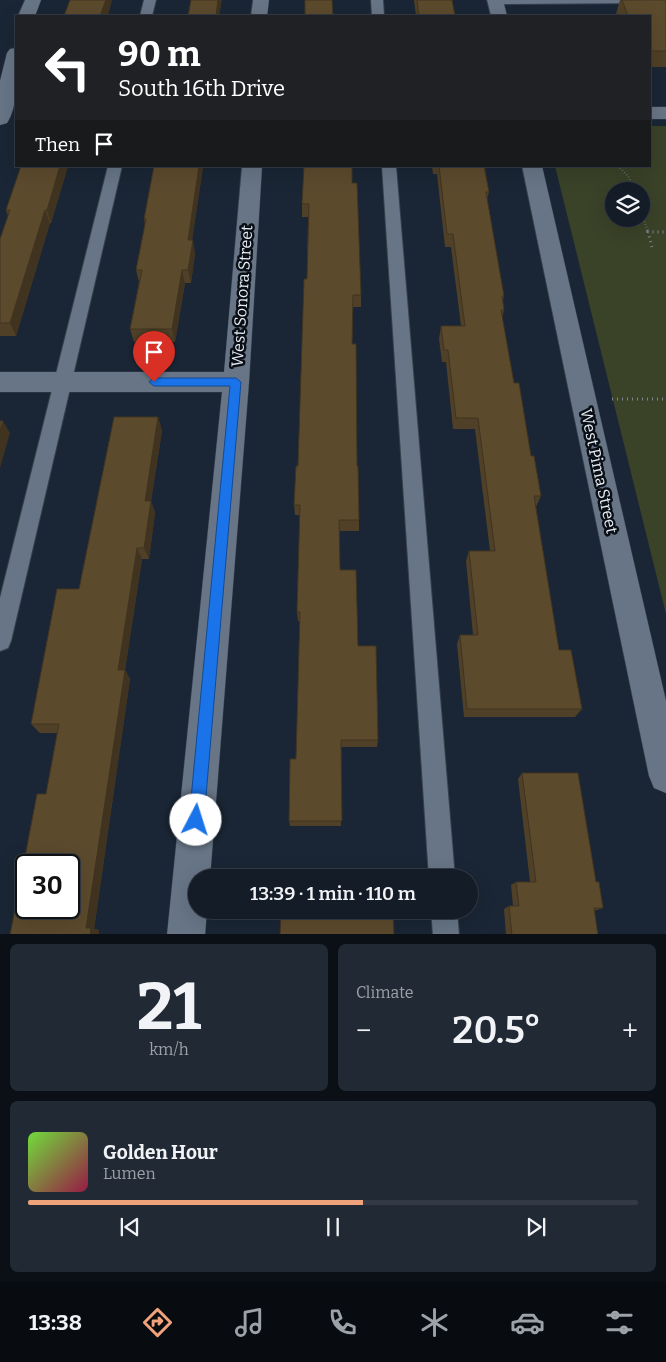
<!DOCTYPE html>
<html lang="en">
<head>
<meta charset="utf-8">
<style>
	:root { --surface:#141c28; --page:#212934; --text:#f1f3f6; --muted:#9da1a8; --line:#333a45; --accent:#f0a27a }
	body { margin:0; font-family:Bitter,serif; background:var(--page); color:var(--text); height:100vh; display:flex; flex-direction:column; font-size:19px; white-space:nowrap }
	* { box-sizing:border-box; margin:0 }
	p { font-size:16px; color:var(--muted) }
	.icon { flex:none; width:28px; height:28px; fill:none; stroke:currentColor; stroke-width:2; stroke-linecap:round; stroke-linejoin:round }
	.map { position:relative; height:934px; overflow:hidden }
	.drawer { display:flex; flex-direction:column; gap:10px; padding:10px; background:#0b0f16; flex:1 }
	.drawer>* { flex:none }
	.top-card { position:absolute; left:15px; top:15px; width:636px; height:152px; border-radius:0px; box-shadow:0 5px 20px #0002,0 0 0 1px var(--line); background:#202124; color:#fff; overflow:hidden }
	.buttons { position:absolute; left:605px; top:182px; display:grid; gap:10px }
	.buttons a { display:grid; place-items:center; width:45px; height:45px; border-radius:50%; background:var(--surface); box-shadow:0 5px 20px #0002,0 0 0 1px var(--line); font-size:25px }
	.speed { position:absolute; left:15px; top:854px; display:flex; gap:10px; font-size:25px; font-weight:700; text-align:center }
	.speed>* { display:grid; place-content:center; width:65px; height:65px; border-radius:50%; background:var(--surface); box-shadow:0 5px 20px #0002,0 0 0 1px var(--line); line-height:1 }
	.speed .limit { border:2px solid #111; border-radius:8px; background:#fff; color:#111 }
	.pin { position:absolute; display:grid; place-items:center; width:42px; height:42px; color:#fff; margin:-51px -21px; border-radius:50% 50% 50% 0; rotate:-45deg; box-shadow:0 0 5px #0007 }
	.pin .icon { rotate:45deg }
	.me { position:absolute; width:55px; margin:-28px; rotate:5deg; stroke-linejoin:round; filter:drop-shadow(0 0 4px #0008) }
	.turn { display:flex; align-items:center; gap:18px; height:105px; padding:0 20px; font-size:22px }
	.turn .icon { width:65px; height:65px; stroke-width:2.5 }
	.turn b { display:block; font-size:35px; line-height:42px }
	.then { display:flex; align-items:center; height:48px; padding:0 20px; background:#0003; gap:10px; font-size:19px }
	.big { font-size:38px; font-weight:600; line-height:1.1 }
	.drawer .widget { flex:1; display:flex; flex-direction:column; justify-content:center; gap:8px; min-width:0; padding:0 18px; border-radius:8px; background:var(--page) }
	.drawer .dial { align-items:center; gap:0 }
	.dial b { font-size:65px; line-height:1 }
	.song { display:flex; align-items:center; gap:15px }
	.cover { width:60px; height:60px; border-radius:8px; background:linear-gradient(135deg,hsl(100 70% 55%),hsl(340 70% 35%)) }
	.played { height:5px; border-radius:2px; background:linear-gradient(90deg,var(--accent) 55%,var(--line) 55%) }
	.keys { display:flex; justify-content:space-around; direction:ltr }
	.heat { display:flex; justify-content:space-between; align-items:center; font-size:28px; direction:ltr }
	.drawer .tiles { flex:1; display:grid; gap:10px; grid-template-columns:1fr 1fr }
	.widget:last-child { grid-column:span 2 }
	.trip { position:absolute; left:188px; top:869px; width:290px; height:50px; border-radius:25px; background:var(--surface); box-shadow:0 5px 20px #0002,0 0 0 1px var(--line); font-weight:600; line-height:50px; text-align:center }
	.dock { display:flex; height:80px; justify-content:space-around; align-items:center; background:#080b10; color:var(--muted) }
	.dock .icon { width:35px; height:35px }
	.dock .active { color:var(--accent) }
	.dock b { font-size:22px; color:var(--text) }
	.map>svg:first-child { display:block }
	.green { fill:#3a4228; fill-rule:evenodd }
	.lines { fill:none; stroke-linecap:round; stroke-linejoin:round }
	.service-casing { stroke:#37404d; stroke-width:2 }
	.minor-casing { stroke:#37404d; stroke-width:1 }
	.path-far1 { stroke:#7b8592; stroke-width:2; stroke-dasharray:0.5 2.5; stroke-linecap:butt }
	.path { stroke:#7b8592; stroke-width:3; stroke-dasharray:1 4; stroke-linecap:butt }
	.service { fill:#677586; fill-rule:evenodd }
	.minor { fill:#677586; fill-rule:evenodd }
	.wall { fill:#4f4027 }
	.shaded-wall { fill:#403420 }
	.building { fill:#5c4a2d; stroke:#403420; fill-rule:evenodd }
	.route { fill:#1a73e8; stroke:#114b97 }
	.labels { text-anchor:middle; dominant-baseline:central; stroke-width:5; stroke-linejoin:round; paint-order:stroke }
	.street-label { font-size:16px; fill:#e8f0fa; stroke:#0a0f15 }
</style>
</head>
<body>
<div class="map">
<svg width="666" height="935" viewBox="0 0 666 935">
	<rect width="100%" height="100%" fill="#1a2635"/>
	<path class="green" d="M650,126H666V614L555,166H650ZM641,191V219H614V191Z"/>
	<g class="lines">
		<g class="service-casing">
			<g id="service">
				<path d="M144,0H156L152,16H140Z"/>
				<path d="M371,0H383L384,16H372Z"/>
				<path d="M491,0H657L651,3L496,4L492,3Z"/>
				<path d="M108,166H122L11,641L8,648L0,651V598Z"/>
				<path d="M382,166H396L455,878H429Z"/>
				<path d="M431,910H457L459,935H433Z"/>
			</g>
		</g>
		<g class="minor-casing">
			<g id="minor">
				<path d="M25,0H41L35,16H18Z"/>
				<path d="M253,0H269L267,16H251Z"/>
				<path d="M487,0H503L507,16H491Z"/>
				<path d="M16,48C17,68 19,106 7,123L0,125V81L7,53L10,49Z"/>
				<rect x="650" y="107" width="16" height="12"/>
				<path d="M242,166H262L249,382L210,878H196V910H207L205,935H167L222,392H0V372H224Z"/>
				<path d="M522,166H542L666,701V793L654,788L649,776Z"/>
			</g>
		</g>
		<g class="path-far1">
			<path d="M618,166L629,177L634,191"/>
			<path d="M641,213L648,231"/>
		</g>
		<g class="path">
			<path d="M647,230L648,232"/>
			<path d="M652,247L648,232H666"/>
			<path d="M612,399H666"/>
		</g>
		<use href="#service" class="service"/>
		<use href="#minor" class="minor"/>
	</g>
	<g class="wall">
		<path d="M414,0H452L455,16H416Z"/>
		<path d="M620,0H666V67H650V16H617L616,14Z"/>
		<path d="M68,166L51,223H50L16,336H0V239L8,216L6,210Z"/>
		<path d="M432,166H486L485,170L489,192L487,199L504,296L503,301L504,310L502,318L514,383L531,456L541,496L536,507L559,650L582,709L575,717H464L457,644L460,635H473L466,561L469,551H490L475,429H453L446,362H442L439,339L441,326H461L451,247H445L437,174H433Z"/>
		<path d="M203,167L192,240L195,253L191,283H185L175,342H134L130,329L139,282L136,270L145,225L144,219Z"/>
		<path d="M352,183L361,295V307H353L352,344L359,520V531H339L340,570L358,646L378,740L377,747H341V826H290L289,821L296,759L300,621H298L297,612L300,515H295L294,505L298,466L307,279L308,217H302V204Z"/>
		<path d="M158,417L162,431L151,501L155,513L149,559H142L125,670L130,679L94,929L99,930L10,935L46,794L57,733H40L31,724L79,589Z"/>
		<path d="M522,773L596,882L603,908L594,911L598,935H506L504,909L509,906H513L511,885L516,882H530L518,779Z"/>
	</g>
	<g class="shaded-wall">
		<path d="M106,0H112L108,16H100Z"/>
		<path d="M218,0H222L219,16H216Z"/>
		<path d="M60,166H68L51,223L47,210Z"/>
		<path d="M199,166H203V167L190,253L188,240Z"/>
		<path d="M45,210L50,223L16,336L10,323Z"/>
		<path d="M193,240L195,253L191,283L188,270Z"/>
		<path d="M182,270L185,283L175,342L172,329Z"/>
		<path d="M158,417L162,431L151,501L155,513L149,559L144,548L145,501Z"/>
		<path d="M3,421L10,433L0,468V432Z"/>
		<path d="M137,548L142,559L125,670L130,679L94,929L99,930V935H90L86,928L118,670Z"/>
	</g>
	<g class="building">
		<path d="M70,0H106L100,16H64Z"/>
		<path d="M191,0H218L216,16H188Z"/>
		<path d="M305,0H332L333,16H305Z"/>
		<path d="M417,0H452L455,16H419Z"/>
		<path d="M622,0H666V51H650V16H628Z"/>
		<path d="M21,166H60L47,210H45L10,323H0V239L10,210H6Z"/>
		<path d="M154,166H199L188,240H193L188,270H182L172,329H130L142,270H136L146,219H144Z"/>
		<path d="M304,166H352V183H357L361,295H353L352,344H356L357,466H358L359,520H339L340,570H356L358,646H376L378,740H341L342,821H289L290,759H296L300,612H297L300,505H294L296,466H298L304,279H307L309,204H302Z"/>
		<path d="M439,166H484L489,192H486L504,296H502L504,310H501L514,383H519L531,456H534L541,496H534L559,650H571L582,709H467L460,635H478L469,551H495L478,418H456L448,350H444L441,326H465L453,234H447Z"/>
		<path d="M114,417H158L145,501H151L144,548H137L118,670H125L86,928H91L90,935H10L37,794H46L59,724H31L57,589H79ZM26,865H69V908H26Z"/>
		<path d="M0,421H3L0,432Z"/>
		<path d="M522,773H578L596,882H599L603,908H594L598,935H512L509,906H519L516,882H536Z"/>
		<path d="M281,910H393L394,935H280Z"/>
	</g>
	<path class="route" d="M154,378H236L241,382L204,820L202,825L196,827L191,825L189,820L230,386H154L149,382Z"/>
	<g class="labels">
		<g class="street-label">
			<text transform="translate(242 296) rotate(-86)">West Sonora Street</text>
			<text transform="translate(599 471) rotate(78)">West Pima Street</text>
		</g>
	</g>
</svg>
<div class="buttons">
<a><svg class="icon" aria-label="layers" viewBox="0 0 24 24"><path d="M12 4l9 5-9 5-9-5zM3 14l9 5 9-5"/></svg></a>
</div>
<div class="speed"><div class="limit">30</div></div>
<div class="pin" style="left:154px;top:382px;background:#d93025"><svg class="icon" aria-label="arrive" viewBox="0 0 24 24"><path d="M6 21V4h12l-3 4 3 4H6"/></svg></div>
<svg class="me" style="left:196px;top:820px" viewBox="-20 -20 40 40"><circle r="19" fill="#fff"/><path d="M0-13L10 11 0 6-10 11z" fill="#1a73e8"/></svg>
<div class="trip">13:39 · 1 min · 110 m</div>
<div class="top-card">
<div class="turn"><svg class="icon" aria-label="left" viewBox="0 0 24 24"><path d="M17 20v-9H6M10 6l-5 5 5 5"/></svg><div><b>90 m</b>South 16th Drive</div></div>
<div class="then">Then<svg class="icon" aria-label="arrive" viewBox="0 0 24 24"><path d="M6 21V4h12l-3 4 3 4H6"/></svg></div>
</div>
</div>
<section class="drawer">
<div class="tiles">
<div class="widget dial"><b>21</b><p>km/h</p></div>
<div class="widget"><p>Climate</p>
<div class="heat"><a>−</a><b class="big">20.5°</b><a>+</a></div>
</div>
<div class="widget">
<div class="song"><i class="cover"></i><div><b>Golden Hour</b><p>Lumen</p></div></div>
<div class="played"></div>
<div class="keys"><svg class="icon" aria-label="previous" viewBox="0 0 24 24"><path d="M18 5L8 12l10 7zM5 5v14"/></svg><svg class="icon" aria-label="pause" viewBox="0 0 24 24"><path d="M8 5v14M16 5v14"/></svg><svg class="icon" aria-label="next" viewBox="0 0 24 24"><path d="M6 5l10 7-10 7zM19 5v14"/></svg></div>
</div>
</div>
</section>
<nav class="dock">
<b>13:38</b>
<svg class="icon active" aria-label="directions" viewBox="0 0 24 24"><path d="M12 3l9 9-9 9-9-9zM9 14v-3h6M13 9l2 2-2 2"/></svg>
<svg class="icon" aria-label="music" viewBox="0 0 24 24"><path d="M9 18V5l10-2v13"/><circle cx="6" cy="18" r="3"/><circle cx="16" cy="16" r="3"/></svg>
<svg class="icon" aria-label="phone" viewBox="0 0 24 24"><path d="M5 4h4l2 5-3 2q2 4 5 5l2-3 5 2v4C11 20 4 13 5 4z"/></svg>
<svg class="icon" aria-label="climate" viewBox="0 0 24 24"><path d="M12 3v18M4 7l16 10M4 17L20 7"/></svg>
<svg class="icon" aria-label="car" viewBox="0 0 24 24"><path d="M5 17H2v-5l4-1 3-4h7l3 4 3 1v5h-3M9 17h6M6 11h13"/><circle cx="7" cy="17" r="2"/><circle cx="17" cy="17" r="2"/></svg>
<svg class="icon" aria-label="filters" viewBox="0 0 24 24"><path d="M4 7h16M4 17h16"/><circle cx="9" cy="7" r="2"/><circle cx="15" cy="17" r="2"/></svg>
</nav>
</body>
</html>
